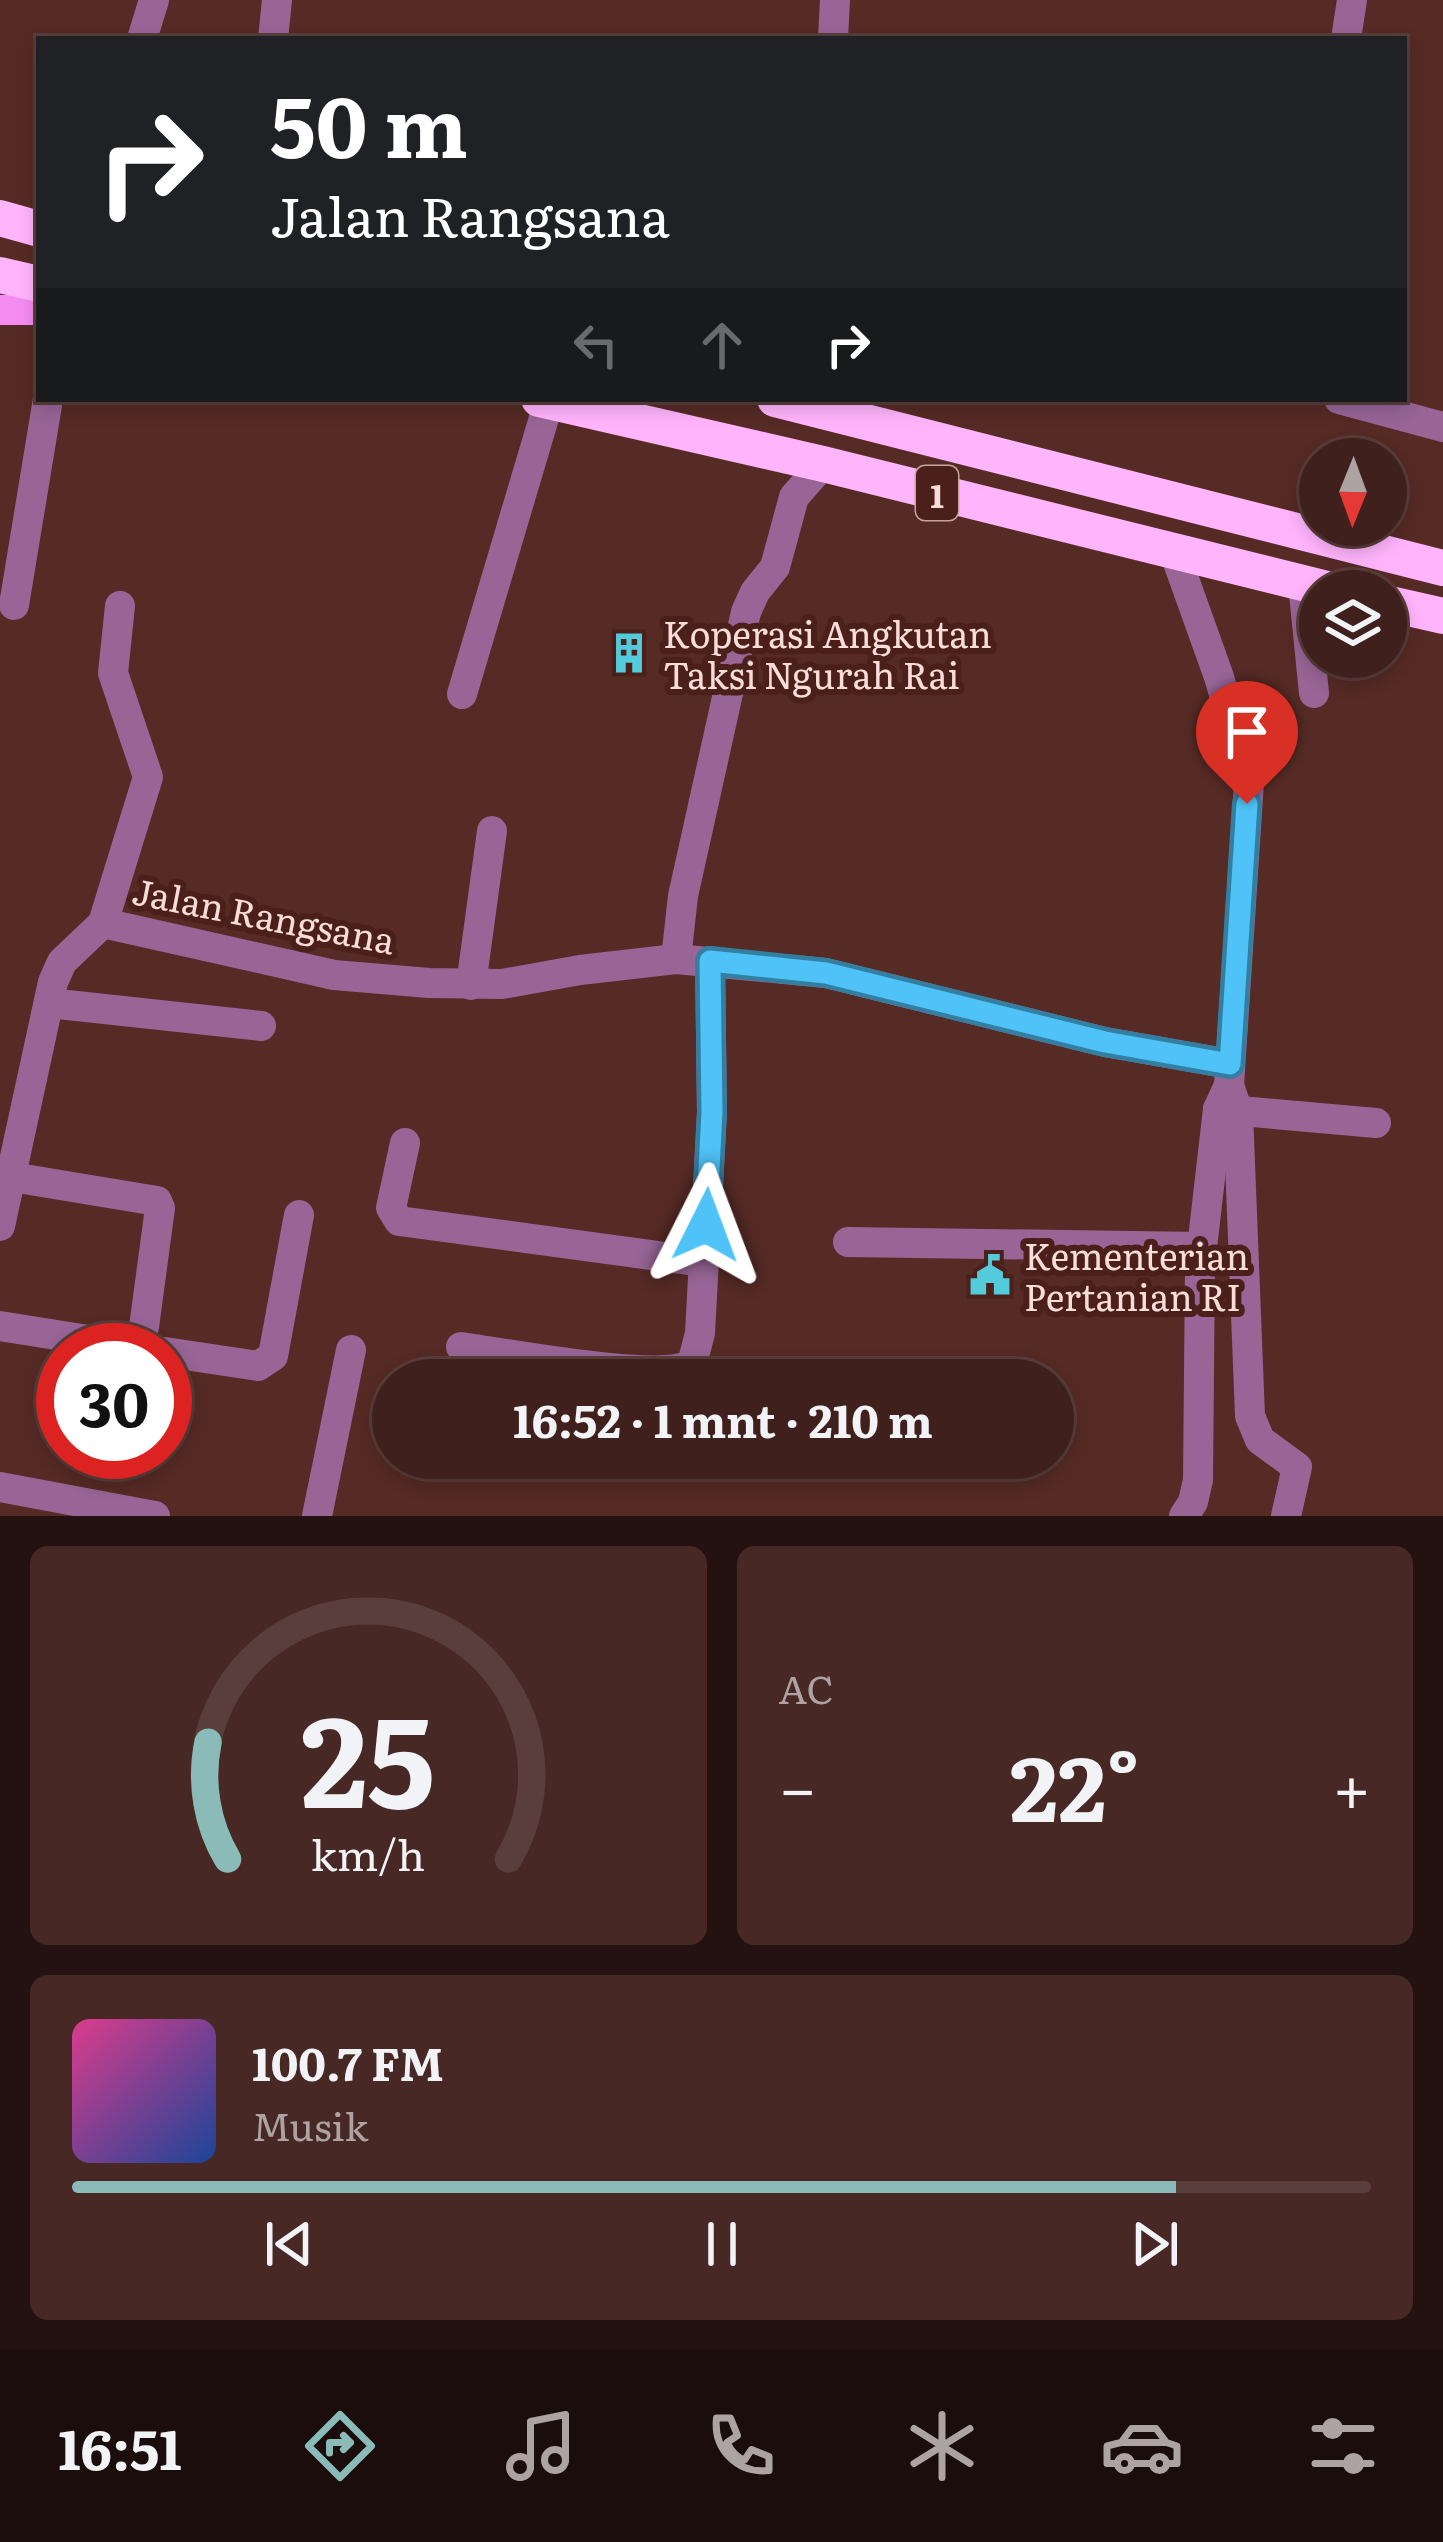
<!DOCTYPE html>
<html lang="id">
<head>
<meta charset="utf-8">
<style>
	:root { --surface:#40201c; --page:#472825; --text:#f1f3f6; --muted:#aea3a3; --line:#593e3b; --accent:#8bbbb9 }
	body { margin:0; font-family:Literata,serif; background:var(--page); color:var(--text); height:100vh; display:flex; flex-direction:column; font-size:45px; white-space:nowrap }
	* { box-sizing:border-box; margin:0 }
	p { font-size:39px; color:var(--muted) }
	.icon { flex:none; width:66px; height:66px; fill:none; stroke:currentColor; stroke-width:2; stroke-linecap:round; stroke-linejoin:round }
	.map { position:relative; height:1516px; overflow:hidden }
	.panel { display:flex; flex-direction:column; gap:30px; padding:30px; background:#23120f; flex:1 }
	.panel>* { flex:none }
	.guide { position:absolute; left:36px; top:36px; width:1371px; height:366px; border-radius:0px; box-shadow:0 6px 18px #0003,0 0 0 3px var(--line); background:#202124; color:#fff; overflow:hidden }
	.needle { width:78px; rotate:181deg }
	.controls { position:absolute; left:1299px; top:438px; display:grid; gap:24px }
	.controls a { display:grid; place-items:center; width:108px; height:108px; border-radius:50%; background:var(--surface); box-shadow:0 6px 18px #0003,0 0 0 3px var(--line); font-size:60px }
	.speed { position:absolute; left:36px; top:1323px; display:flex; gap:24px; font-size:60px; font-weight:700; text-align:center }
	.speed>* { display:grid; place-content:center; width:156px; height:156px; border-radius:50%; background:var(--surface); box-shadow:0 6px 18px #0003,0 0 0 3px var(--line); line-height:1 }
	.speed .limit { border:18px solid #d22; background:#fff; color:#111 }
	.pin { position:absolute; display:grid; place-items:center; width:102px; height:102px; color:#fff; margin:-123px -51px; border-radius:50% 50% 50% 0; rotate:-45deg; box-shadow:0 0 12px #0007 }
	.pin .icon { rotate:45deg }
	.me { position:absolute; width:132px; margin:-66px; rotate:3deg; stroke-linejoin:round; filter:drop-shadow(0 0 9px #0008) }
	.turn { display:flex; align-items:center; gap:42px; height:252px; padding:0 36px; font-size:54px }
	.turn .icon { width:156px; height:156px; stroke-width:2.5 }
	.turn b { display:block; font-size:84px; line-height:102px }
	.lanes { display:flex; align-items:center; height:114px; padding:0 36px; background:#0003; justify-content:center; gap:60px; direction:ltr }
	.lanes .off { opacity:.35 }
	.big { font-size:90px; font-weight:700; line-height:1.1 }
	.panel .card { flex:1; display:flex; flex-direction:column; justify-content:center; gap:18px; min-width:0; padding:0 42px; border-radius:18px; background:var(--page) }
	.panel .dial { align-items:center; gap:0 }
	.dial svg { height:312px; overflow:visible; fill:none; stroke:var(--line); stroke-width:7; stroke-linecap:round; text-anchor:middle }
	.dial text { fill:var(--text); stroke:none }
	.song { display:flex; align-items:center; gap:36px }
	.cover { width:144px; height:144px; border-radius:18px; background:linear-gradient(135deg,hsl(330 70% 55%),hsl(220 70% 35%)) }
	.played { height:12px; border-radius:6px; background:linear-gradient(90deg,var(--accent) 85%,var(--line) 85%) }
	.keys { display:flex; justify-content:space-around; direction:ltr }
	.heat { display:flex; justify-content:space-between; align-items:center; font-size:66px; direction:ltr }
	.panel .tiles { flex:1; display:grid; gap:30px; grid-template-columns:1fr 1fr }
	.card:last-child { grid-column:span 2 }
	.trip { position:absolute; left:372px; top:1359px; width:702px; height:120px; border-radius:60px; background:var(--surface); box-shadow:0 6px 18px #0003,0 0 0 3px var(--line); font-weight:700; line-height:120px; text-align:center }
	.tabs { display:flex; height:192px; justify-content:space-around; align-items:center; background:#1a0d0b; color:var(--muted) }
	.tabs .icon { width:84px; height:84px }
	.tabs .current { color:var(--accent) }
	.tabs b { font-size:54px; color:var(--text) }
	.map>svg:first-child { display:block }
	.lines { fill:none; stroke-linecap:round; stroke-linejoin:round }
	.minor { stroke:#986596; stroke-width:30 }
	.major { stroke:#f58cf2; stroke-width:30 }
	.highway { stroke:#ffb4fc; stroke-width:36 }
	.route-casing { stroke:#337fa1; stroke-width:30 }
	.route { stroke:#4fc3f7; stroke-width:21 }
	.labels { text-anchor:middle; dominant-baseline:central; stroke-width:12; stroke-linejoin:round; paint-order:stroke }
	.shield { fill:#4b201b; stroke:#c6a49f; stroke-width:3 }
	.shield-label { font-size:33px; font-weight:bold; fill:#faddd8 }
	.poi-label { font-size:36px; fill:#faddd8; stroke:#4b201b; text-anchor:start }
	.street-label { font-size:36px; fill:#faddd8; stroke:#4b201b }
</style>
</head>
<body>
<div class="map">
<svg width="1443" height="1516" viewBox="0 0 1443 1516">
	<rect width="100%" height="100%" fill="#562a25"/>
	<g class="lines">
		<g class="minor">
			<path d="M142,39L154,0"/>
			<path d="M273,39L277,0"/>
			<path d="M833,39L835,0"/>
			<path d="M1346,39L1352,0"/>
			<path d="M1339,399L1443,427"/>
			<path d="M1175,554L1219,677L1249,782L1229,1085L1218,1109L1200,1265L1198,1480L1193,1502L1184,1516"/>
			<path d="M1303,584L1314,693"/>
			<path d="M14,605L48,399"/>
			<path d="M462,694L549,401"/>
			<path d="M103,923L334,975L429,983L502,984L580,970L676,959L826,973L1105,1042L1230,1064"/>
			<path d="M103,923L148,777L113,673L120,606"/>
			<path d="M676,959L683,896L746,612L755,592L775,567L794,497L823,464"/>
			<path d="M471,985L492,831"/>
			<path d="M49,1003L261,1026"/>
			<path d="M1229,1085L1238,1112L1250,1416L1260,1440L1297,1467L1286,1516"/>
			<path d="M1218,1109L1376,1123"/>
			<path d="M405,1143L391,1208L399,1221L703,1262"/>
			<path d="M12,1177L157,1201L160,1208L144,1327"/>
			<path d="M0,1226L53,982L62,962L103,923"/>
			<path d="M848,1242L1202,1247"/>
			<path d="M0,1326L151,1350"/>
			<path d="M461,1347C506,1353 660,1383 692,1364L700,1333L712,1112L710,961"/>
			<path d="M165,1352L258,1366L273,1356L299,1215"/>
			<path d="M0,1487L155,1516"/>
			<path d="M317,1516L351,1350"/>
		</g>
		<path class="major" d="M0,310H39"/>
		<g class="highway">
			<path d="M0,218L39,229"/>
			<path d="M0,275L39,284"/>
			<path d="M539,399L823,464L1335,591"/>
			<path d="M775,399L1443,568"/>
			<path d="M1386,603L1443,616"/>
		</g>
	</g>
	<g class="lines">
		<g class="route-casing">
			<path id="route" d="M706,1225L712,1112L710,961L826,973L1105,1042L1230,1064L1247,804"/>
		</g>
		<use href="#route" class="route"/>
	</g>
	<defs>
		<g id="building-bare" transform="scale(3.24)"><path d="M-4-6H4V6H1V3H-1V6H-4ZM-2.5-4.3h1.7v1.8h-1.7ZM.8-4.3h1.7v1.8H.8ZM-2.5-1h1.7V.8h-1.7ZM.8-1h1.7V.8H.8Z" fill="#53cbdb" stroke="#4b201b" stroke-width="2.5" paint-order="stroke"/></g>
		<g id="civic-bare" transform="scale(3.24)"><path d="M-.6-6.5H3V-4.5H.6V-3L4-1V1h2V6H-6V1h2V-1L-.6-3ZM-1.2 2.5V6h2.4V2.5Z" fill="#53cbdb" stroke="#4b201b" stroke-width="2.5" paint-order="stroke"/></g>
	</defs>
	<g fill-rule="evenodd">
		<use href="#building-bare" x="629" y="653"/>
		<use href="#civic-bare" x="990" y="1275"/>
	</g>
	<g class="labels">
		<rect class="shield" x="916" y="466" width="42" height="54" rx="9"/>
		<g class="shield-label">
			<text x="937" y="493">1</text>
		</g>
		<g class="poi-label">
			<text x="663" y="632">Koperasi Angkutan<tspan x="663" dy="41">Taksi Ngurah Rai</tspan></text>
			<text x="1024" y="1254">Kementerian<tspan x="1024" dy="41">Pertanian RI</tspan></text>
		</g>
		<g class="street-label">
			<text transform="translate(264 914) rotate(11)">Jalan Rangsana</text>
		</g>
	</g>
</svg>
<div class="controls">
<a><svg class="needle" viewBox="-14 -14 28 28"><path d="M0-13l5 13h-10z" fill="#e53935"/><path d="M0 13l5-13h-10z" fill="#aea3a3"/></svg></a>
<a><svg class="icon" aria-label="layers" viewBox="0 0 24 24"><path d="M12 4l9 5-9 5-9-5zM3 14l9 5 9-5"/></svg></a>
</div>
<div class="speed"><div class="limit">30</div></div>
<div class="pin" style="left:1247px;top:804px;background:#d93025"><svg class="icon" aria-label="arrive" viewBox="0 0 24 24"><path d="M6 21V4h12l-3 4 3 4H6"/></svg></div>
<svg class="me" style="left:706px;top:1225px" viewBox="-20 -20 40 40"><path d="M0-17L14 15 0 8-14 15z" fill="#4fc3f7" stroke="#fff" stroke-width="4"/></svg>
<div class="trip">16:52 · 1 mnt · 210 m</div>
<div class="guide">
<div class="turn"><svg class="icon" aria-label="right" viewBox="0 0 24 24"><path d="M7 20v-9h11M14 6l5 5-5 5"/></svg><div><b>50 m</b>Jalan Rangsana</div></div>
<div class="lanes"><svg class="icon off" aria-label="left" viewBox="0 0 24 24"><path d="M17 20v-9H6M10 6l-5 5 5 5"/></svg><svg class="icon off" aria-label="ahead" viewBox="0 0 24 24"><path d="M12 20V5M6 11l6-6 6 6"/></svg><svg class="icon" aria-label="right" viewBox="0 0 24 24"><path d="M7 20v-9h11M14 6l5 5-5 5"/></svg></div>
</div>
</div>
<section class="panel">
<div class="tiles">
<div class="card dial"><svg viewBox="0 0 100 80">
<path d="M14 69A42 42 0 1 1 86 69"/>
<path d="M14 69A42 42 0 0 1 9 39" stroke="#8bbbb9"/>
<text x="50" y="56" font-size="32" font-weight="700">25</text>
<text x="50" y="72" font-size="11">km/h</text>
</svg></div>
<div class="card"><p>AC</p>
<div class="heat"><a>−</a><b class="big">22°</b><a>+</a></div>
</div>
<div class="card">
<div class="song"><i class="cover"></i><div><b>100.7 FM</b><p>Musik</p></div></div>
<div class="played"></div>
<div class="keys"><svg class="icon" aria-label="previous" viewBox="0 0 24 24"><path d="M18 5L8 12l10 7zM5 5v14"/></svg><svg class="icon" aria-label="pause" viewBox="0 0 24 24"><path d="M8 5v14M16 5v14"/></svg><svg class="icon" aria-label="next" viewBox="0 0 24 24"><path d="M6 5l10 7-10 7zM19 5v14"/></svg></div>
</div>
</div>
</section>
<nav class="tabs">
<b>16:51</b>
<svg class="icon current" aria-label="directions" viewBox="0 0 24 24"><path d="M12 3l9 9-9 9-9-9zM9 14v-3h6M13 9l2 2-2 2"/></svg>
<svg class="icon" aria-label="music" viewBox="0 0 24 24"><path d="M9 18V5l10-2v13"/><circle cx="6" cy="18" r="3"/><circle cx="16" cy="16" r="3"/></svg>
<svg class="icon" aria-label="phone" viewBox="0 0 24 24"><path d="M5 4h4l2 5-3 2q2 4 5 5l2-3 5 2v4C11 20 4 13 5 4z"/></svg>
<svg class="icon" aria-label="climate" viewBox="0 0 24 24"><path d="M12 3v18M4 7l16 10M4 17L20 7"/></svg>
<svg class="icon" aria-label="car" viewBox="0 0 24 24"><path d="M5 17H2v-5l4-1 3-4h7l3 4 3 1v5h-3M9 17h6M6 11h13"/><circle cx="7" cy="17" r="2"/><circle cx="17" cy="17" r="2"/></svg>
<svg class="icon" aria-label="filters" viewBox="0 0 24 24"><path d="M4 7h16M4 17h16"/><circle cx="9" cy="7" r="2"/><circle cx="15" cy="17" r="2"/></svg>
</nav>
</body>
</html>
